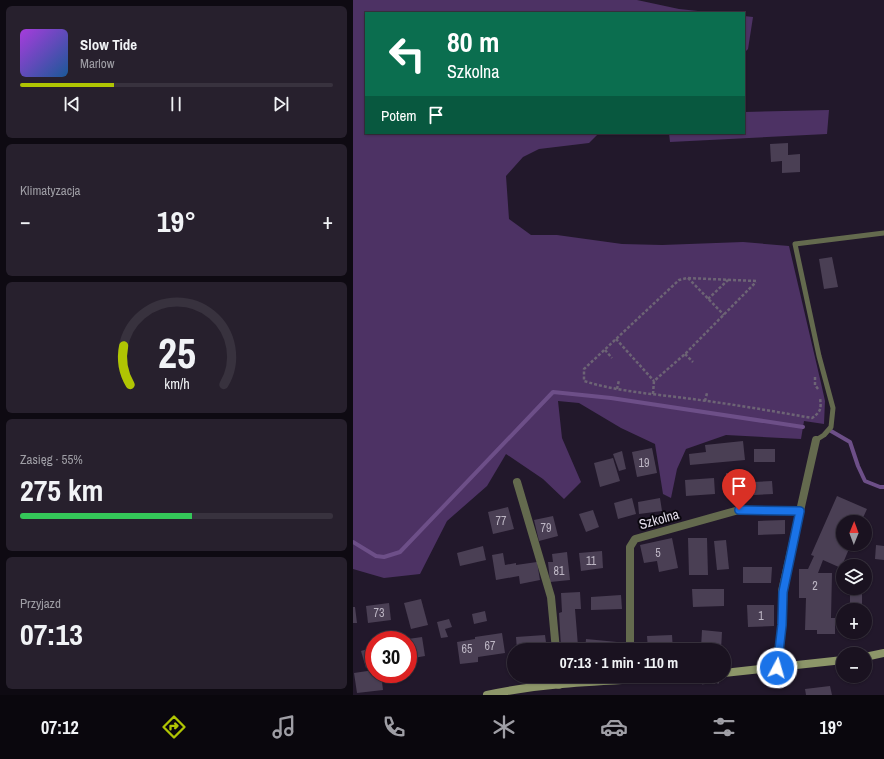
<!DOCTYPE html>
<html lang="pl">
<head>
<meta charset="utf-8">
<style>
	:root { --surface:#1a1220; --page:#27202d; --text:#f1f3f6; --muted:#9f9ea5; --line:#38323e; --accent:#b0c503 }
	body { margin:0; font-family:"Archivo Narrow",sans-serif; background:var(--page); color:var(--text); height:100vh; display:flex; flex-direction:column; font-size:15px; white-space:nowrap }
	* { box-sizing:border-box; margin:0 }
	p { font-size:13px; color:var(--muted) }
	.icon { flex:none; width:22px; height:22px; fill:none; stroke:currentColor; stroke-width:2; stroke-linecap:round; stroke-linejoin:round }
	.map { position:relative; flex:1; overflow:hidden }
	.sheet { display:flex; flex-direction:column; gap:6px; padding:6px; background:#0e0a12; width:353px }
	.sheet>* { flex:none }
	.top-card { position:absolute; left:12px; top:12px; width:380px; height:122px; border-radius:0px; box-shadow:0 1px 3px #0004,0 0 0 1px var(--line); background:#0b6e4f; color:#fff; overflow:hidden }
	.needle { width:26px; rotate:1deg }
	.fabs { position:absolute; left:483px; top:515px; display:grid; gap:8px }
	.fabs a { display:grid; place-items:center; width:36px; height:36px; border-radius:50%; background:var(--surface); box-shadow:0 1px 3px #0004,0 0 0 1px var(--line); font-size:20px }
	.speed { position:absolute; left:12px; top:631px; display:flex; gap:8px; font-size:20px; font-weight:700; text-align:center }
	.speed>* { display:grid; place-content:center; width:52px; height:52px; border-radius:50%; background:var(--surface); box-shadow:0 1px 3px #0004,0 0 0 1px var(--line); line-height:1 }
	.speed .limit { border:6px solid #d22; background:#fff; color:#111 }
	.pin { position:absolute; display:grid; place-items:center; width:34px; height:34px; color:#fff; margin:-41px -17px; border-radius:50% 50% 50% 0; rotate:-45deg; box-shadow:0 0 4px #0007 }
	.pin .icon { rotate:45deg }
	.me { position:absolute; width:44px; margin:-22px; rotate:6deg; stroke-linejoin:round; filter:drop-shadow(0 0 3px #0008) }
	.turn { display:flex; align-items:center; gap:14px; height:84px; padding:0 16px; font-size:18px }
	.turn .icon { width:52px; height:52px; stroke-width:2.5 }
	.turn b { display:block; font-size:28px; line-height:34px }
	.then { display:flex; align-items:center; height:38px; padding:0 16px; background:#0003; gap:8px; font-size:15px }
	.big { font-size:30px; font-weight:700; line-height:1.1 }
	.sheet .widget { flex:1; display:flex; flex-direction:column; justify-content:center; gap:6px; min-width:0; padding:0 14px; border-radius:6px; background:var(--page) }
	.sheet .dial { align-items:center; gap:0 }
	.dial svg { height:104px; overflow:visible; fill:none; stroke:var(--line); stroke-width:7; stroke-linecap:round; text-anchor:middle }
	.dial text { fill:var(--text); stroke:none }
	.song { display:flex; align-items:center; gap:12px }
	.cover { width:48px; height:48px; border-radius:6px; background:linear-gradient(135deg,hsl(280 70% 55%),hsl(210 70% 35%)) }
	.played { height:4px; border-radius:2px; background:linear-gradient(90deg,var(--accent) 30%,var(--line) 30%) }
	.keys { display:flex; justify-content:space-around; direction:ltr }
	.heat { display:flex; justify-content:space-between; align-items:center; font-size:22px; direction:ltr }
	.charge { height:6px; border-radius:3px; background:linear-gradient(90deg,#34c759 55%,var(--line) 0) }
	.trip { position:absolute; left:154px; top:643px; width:224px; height:40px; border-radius:20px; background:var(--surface); box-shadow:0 1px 3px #0004,0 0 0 1px var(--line); font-weight:700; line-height:40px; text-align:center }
	.tab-bar { display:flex; height:64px; justify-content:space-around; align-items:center; background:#0a070d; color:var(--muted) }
	.tab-bar .icon { width:28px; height:28px }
	.tab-bar .on { color:var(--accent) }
	.tab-bar b { font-size:18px; color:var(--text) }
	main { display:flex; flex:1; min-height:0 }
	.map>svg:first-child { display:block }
	.green { fill:#4d3264 }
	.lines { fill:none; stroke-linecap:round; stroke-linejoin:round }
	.stream { stroke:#6d4f88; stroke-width:4 }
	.building { fill:#4a3f54 }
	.path { stroke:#6d6475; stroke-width:2.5; stroke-dasharray:3 2; stroke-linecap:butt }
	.lane { stroke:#646a4e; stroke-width:5 }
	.street { stroke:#646a4e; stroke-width:8 }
	.secondary { stroke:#8d9669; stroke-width:8 }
	.route-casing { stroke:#114b97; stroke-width:10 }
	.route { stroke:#1a73e8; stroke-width:7 }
	.labels { text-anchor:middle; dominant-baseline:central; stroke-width:4; stroke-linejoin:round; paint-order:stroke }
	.number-label { font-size:12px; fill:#bdb6c4 }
	.street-label { font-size:14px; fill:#e3ddea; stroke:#09060d }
</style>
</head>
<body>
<main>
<section class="sheet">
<div class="widget">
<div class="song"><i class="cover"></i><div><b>Slow Tide</b><p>Marlow</p></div></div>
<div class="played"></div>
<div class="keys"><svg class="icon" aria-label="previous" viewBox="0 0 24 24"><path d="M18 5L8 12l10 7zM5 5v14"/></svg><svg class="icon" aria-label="pause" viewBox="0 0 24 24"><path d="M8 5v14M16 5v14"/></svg><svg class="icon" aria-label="next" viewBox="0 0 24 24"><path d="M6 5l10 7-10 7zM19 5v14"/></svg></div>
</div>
<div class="widget"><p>Klimatyzacja</p>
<div class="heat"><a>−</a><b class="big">19°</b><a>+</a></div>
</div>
<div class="widget dial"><svg viewBox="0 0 100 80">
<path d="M14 69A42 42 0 1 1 86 69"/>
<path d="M14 69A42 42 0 0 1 9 39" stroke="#b0c503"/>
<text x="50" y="56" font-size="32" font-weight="700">25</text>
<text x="50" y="72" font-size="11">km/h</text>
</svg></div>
<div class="widget"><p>Zasięg · 55%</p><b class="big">275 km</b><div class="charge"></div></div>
<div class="widget"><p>Przyjazd</p><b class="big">07:13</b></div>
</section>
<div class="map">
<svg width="531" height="695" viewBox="0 0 531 695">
	<rect width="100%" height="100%" fill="#22182b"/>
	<g class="green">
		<path d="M0,0H284L326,9L364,13H13V133H246L236,143L186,149L170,157L153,176L156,219L178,235H204L269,244L309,245L390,242L436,246L468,383L472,401L471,424L451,421L448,439L373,435L333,449L324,469L318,498L310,494L302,444L268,428L226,403L205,401L209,438L228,482L211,499L190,479L153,454L134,486L94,521L67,574L31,578L0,569Z"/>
		<path d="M391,16L400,17L395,49L391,53Z"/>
		<path d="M476,110L474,134L317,142L316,133H391V112Z"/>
	</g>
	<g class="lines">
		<g class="stream">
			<path d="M478,431L497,442L505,466L512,481L527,487H531"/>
			<path d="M0,542L23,556L31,557L47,552L200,392L258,398L450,427"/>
		</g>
	</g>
	<g class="building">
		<path d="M435,143V155L447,154V172L429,173V161L418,162L417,144Z"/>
		<path d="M479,257L485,287L471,289L466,259Z"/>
		<path d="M390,441L392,460L337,465L336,454L353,452L352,445Z"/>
		<path d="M299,448L304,473L284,477L279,452Z"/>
		<rect x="401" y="449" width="21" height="13"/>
		<path d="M269,451L273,469L266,471L260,454Z"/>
		<path d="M260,458L267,481L247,487L241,463Z"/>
		<path d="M373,473L389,475V478L395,479L394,492L372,490Z"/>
		<path d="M361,478L362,494L333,496L332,480Z"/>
		<path d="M419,481L420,494L401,495L400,482Z"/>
		<path d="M484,496L514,509L508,522H490V544H498L488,568L470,560L465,573H479L478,618H482V634H464V630H452L453,598H446V569H455L461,556L458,555Z"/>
		<path d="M279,498L283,514L265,519L261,503Z"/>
		<path d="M307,498L309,511L286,514L285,502Z"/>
		<path d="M155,507L161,529L140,534L135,512Z"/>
		<path d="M240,510L246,527L233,532L226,514Z"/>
		<path d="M200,516L205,536L186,541L181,520Z"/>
		<path d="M432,520V534L405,535V521Z"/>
		<path d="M319,538L325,568L306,572L304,561L291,563L287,545Z"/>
		<path d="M335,538H354L355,575H336Z"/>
		<path d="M373,540L376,569L364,570L361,541Z"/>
		<path d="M523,545L531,546V560L522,559Z"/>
		<path d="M130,546L133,560L107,566L104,553Z"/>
		<path d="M249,551L250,568L228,571L226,553Z"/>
		<path d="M214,552L217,580L197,582L195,562H200L199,554Z"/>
		<path d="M150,553L152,565L163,563V565L184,562L187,580L167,584L166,576L143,580L139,555Z"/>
		<path d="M390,567H419L418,583H390Z"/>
		<path d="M339,589H371V606L340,607Z"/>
		<rect x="497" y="591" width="12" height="16"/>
		<path d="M227,592L228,609H222L225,646L208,647L206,613L209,612L208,593Z"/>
		<path d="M268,595L269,609L238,610V597Z"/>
		<path d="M68,599L75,625L58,629L51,603Z"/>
		<path d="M36,603L38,620L15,623L13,606Z"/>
		<path d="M394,605H421V626L395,627Z"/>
		<path d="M0,607H2L4,623H0Z"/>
		<path d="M132,611L134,621L121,624L119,614Z"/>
		<path d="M96,619L99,627L92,629L95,637L88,638L84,622Z"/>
		<path d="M349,630L369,632L368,650L348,648Z"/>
		<path d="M149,633L152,653L125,657V662L107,664L104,642L122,639V637Z"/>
		<path d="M192,635L194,650H164L163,637Z"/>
		<path d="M319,635L320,650H295L294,636Z"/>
		<path d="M69,637L72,656L55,659V639Z"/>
		<path d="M233,639L264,642L263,650H232Z"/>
		<path d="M21,647V665L13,668L8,651Z"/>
		<path d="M21,670V674H28L30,690L4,693L1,673Z"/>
		<path d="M477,686L479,695H453L452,689Z"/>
	</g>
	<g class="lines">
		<g class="path">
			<path d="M335,278L371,315"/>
			<path d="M403,281L334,278L326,280L231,369V381C266,392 303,394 339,399C379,404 419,411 459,418C469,411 468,408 467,397"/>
			<path d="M355,299L375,280"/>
			<path d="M263,339L301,381"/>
			<path d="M252,350L259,358"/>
			<path d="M332,354L340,362"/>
			<path d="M462,377V385L465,389"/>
			<path d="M264,389L266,380"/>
			<path d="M300,394L301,381L332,354L403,282"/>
			<path d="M352,401L354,393"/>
			<path d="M349,683L366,682"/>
		</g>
		<path class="lane" d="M463,440L471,435L478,427L480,408L466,356L442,244L531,233"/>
		<g class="street">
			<path d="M164,482L198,597L203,650"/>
			<path d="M277,650V547L282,539L386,510L447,511"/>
			<path d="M424,668L429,625V591L463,440"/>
			<path d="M205,676L206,685"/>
		</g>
		<g class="secondary">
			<path d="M512,657L531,653"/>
			<path d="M371,673L490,660"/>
			<path d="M134,695C202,680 273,681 342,676"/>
		</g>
	</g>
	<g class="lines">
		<g class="route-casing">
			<path id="route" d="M386,510L447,511L430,592L429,625L424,668"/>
		</g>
		<use href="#route" class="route"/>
	</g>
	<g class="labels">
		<g class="number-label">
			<text x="291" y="463">19</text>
			<text x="148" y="521">77</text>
			<text x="193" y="528">79</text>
			<text x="305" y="553">5</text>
			<text x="238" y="561">11</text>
			<text x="206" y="571">81</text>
			<text x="462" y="586">2</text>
			<text x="26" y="613">73</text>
			<text x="408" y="616">1</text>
			<text x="137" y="646">67</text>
			<text x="114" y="649">65</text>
		</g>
		<g class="street-label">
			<text transform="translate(306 519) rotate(-16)">Szkolna</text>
		</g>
	</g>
</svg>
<div class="fabs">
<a><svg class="needle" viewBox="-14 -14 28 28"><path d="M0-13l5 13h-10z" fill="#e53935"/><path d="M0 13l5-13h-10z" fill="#9f9ea5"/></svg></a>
<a><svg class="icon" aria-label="layers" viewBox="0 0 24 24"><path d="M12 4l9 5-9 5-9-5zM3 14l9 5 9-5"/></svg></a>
<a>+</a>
<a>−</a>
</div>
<div class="speed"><div class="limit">30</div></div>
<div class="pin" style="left:386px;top:510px;background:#d93025"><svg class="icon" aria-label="arrive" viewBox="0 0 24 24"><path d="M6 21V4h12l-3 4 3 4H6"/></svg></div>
<svg class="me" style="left:424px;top:668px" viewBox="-20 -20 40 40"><circle r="17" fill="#1a73e8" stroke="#fff" stroke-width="3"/><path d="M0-11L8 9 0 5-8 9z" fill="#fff"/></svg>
<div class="trip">07:13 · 1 min · 110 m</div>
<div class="top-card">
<div class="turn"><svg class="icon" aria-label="left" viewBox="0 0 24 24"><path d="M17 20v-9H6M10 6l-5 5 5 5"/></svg><div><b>80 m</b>Szkolna</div></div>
<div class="then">Potem<svg class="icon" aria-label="arrive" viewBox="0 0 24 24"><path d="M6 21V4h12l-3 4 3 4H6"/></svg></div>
</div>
</div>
</main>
<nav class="tab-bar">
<b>07:12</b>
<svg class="icon on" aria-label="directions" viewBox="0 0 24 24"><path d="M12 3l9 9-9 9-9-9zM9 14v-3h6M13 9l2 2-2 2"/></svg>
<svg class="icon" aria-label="music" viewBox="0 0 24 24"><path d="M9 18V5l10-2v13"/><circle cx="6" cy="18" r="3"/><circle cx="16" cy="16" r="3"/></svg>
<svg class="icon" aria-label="phone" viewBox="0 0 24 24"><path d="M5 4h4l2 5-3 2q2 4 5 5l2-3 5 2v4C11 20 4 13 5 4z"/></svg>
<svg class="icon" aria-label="climate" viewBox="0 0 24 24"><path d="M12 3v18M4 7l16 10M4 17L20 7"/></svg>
<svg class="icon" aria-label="car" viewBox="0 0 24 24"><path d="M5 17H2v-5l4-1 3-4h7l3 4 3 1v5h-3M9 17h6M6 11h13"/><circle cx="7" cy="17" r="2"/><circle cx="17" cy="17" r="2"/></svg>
<svg class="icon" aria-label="filters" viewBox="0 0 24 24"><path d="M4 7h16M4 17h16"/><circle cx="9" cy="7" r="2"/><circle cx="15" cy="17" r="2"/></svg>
<b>19°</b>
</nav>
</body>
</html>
